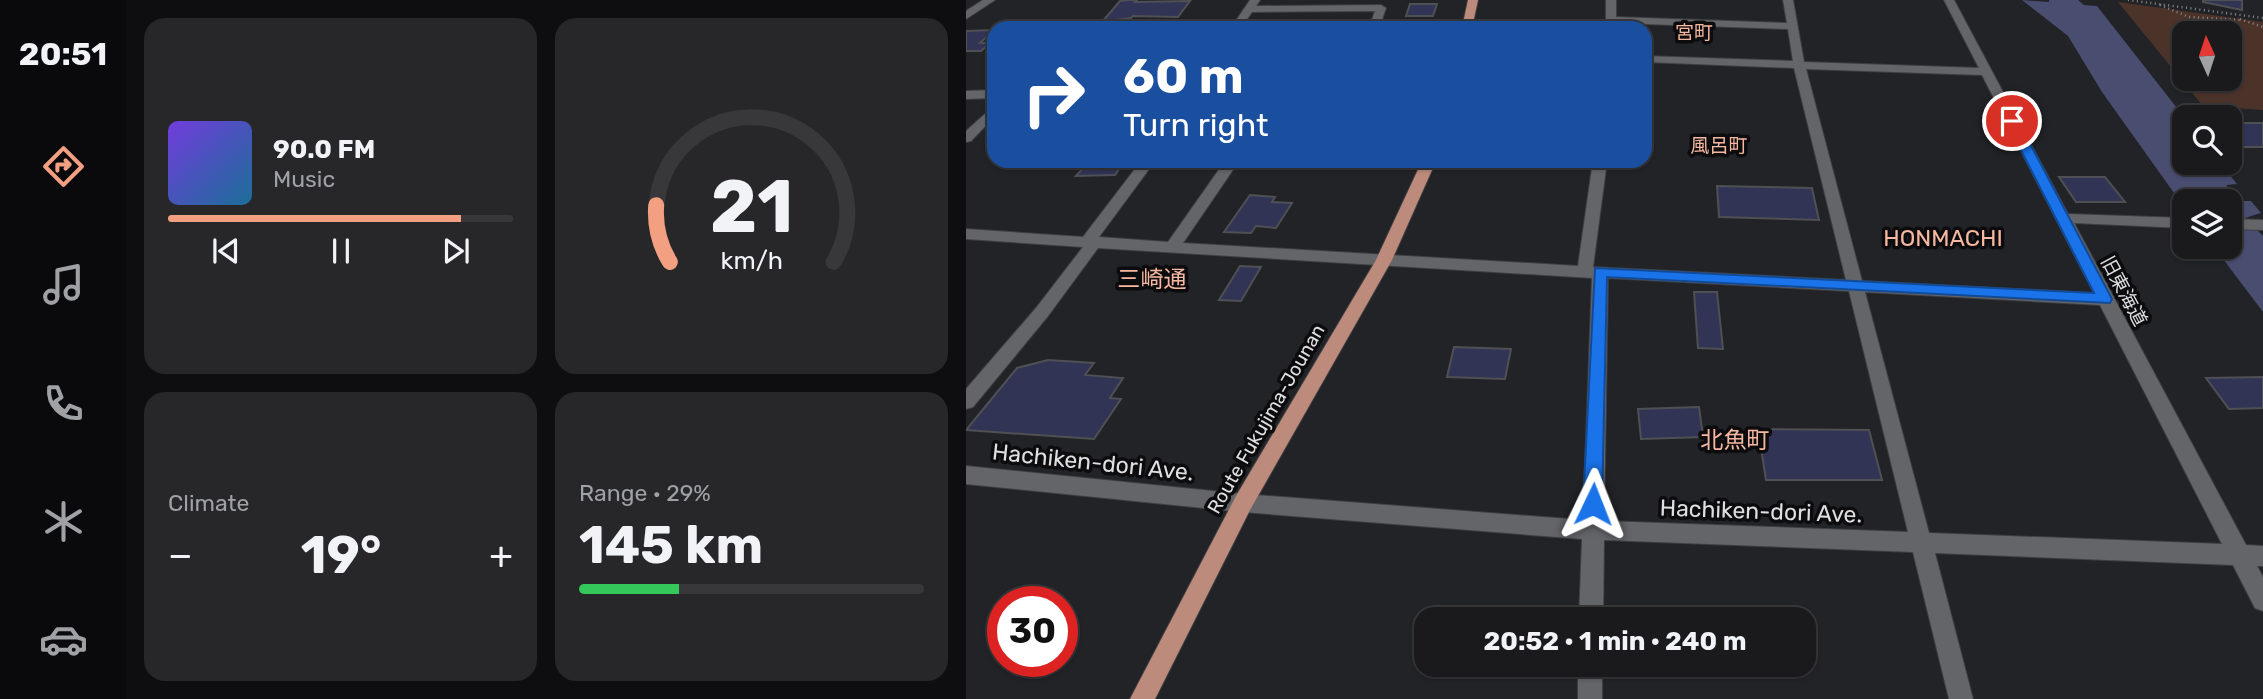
<!DOCTYPE html>
<html lang="en">
<head>
<meta charset="utf-8">
<style>
	:root { --surface:#1a1a1d; --page:#27272a; --text:#f1f3f6; --muted:#9fa1a4; --line:#38383b; --accent:#f2a081 }
	body { margin:0; font-family:Rubik,"Noto Sans JP",sans-serif; background:var(--page); color:var(--text); height:100vh; display:flex; flex-direction:column; font-size:26px; white-space:nowrap }
	* { box-sizing:border-box; margin:0 }
	p { font-size:23px; color:var(--muted) }
	.icon { flex:none; width:38px; height:38px; fill:none; stroke:currentColor; stroke-width:2; stroke-linecap:round; stroke-linejoin:round }
	.map { position:relative; flex:1; overflow:hidden }
	.details { display:flex; flex-direction:column; gap:18px; padding:18px; background:#0e0e10; width:840px }
	.details>* { flex:none }
	.banner { position:absolute; left:21px; top:21px; width:665px; height:147px; border-radius:21px; box-shadow:0 2px 5px #0004,0 0 0 2px var(--line); background:#1a4fa0; color:#fff; overflow:hidden }
	.needle { width:46px; rotate:357deg }
	.buttons { position:absolute; left:1206px; top:21px; display:grid; gap:14px }
	.buttons a { display:grid; place-items:center; width:70px; height:70px; border-radius:14px; background:var(--surface); box-shadow:0 2px 5px #0004,0 0 0 2px var(--line); font-size:35px }
	.speed { position:absolute; left:21px; top:586px; display:flex; gap:14px; font-size:35px; font-weight:700; text-align:center }
	.speed>* { display:grid; place-content:center; width:91px; height:91px; border-radius:50%; background:var(--surface); box-shadow:0 2px 5px #0004,0 0 0 2px var(--line); line-height:1 }
	.speed .limit { border:10px solid #d22; background:#fff; color:#111 }
	.pin { position:absolute; display:grid; place-items:center; width:60px; height:60px; color:#fff; margin:-30px; border:4px solid #fff; border-radius:50%; box-shadow:0 2px 7px #0007 }
	.me { position:absolute; width:77px; margin:-38px; rotate:2deg; stroke-linejoin:round; filter:drop-shadow(0 0 5px #0008) }
	.turn { display:flex; align-items:center; gap:24px; height:147px; padding:0 21px; font-size:32px }
	.turn .icon { width:91px; height:91px; stroke-width:2.5 }
	.turn b { display:block; font-size:49px; line-height:60px }
	.big { font-size:52px; font-weight:700; line-height:1.1 }
	.details .widget { flex:1; display:flex; flex-direction:column; justify-content:center; gap:10px; min-width:0; padding:0 24px; border-radius:21px; background:var(--page) }
	.details .dial { align-items:center; gap:0 }
	.dial svg { height:182px; overflow:visible; fill:none; stroke:var(--line); stroke-width:7; stroke-linecap:round; text-anchor:middle }
	.dial text { fill:var(--text); stroke:none }
	.song { display:flex; align-items:center; gap:21px }
	.cover { width:84px; height:84px; border-radius:10px; background:linear-gradient(135deg,hsl(260 70% 55%),hsl(200 70% 35%)) }
	.played { height:7px; border-radius:4px; background:linear-gradient(90deg,var(--accent) 85%,var(--line) 85%) }
	.keys { display:flex; justify-content:space-around; direction:ltr }
	.heat { display:flex; justify-content:space-between; align-items:center; font-size:38px; direction:ltr }
	.charge { height:10px; border-radius:5px; background:linear-gradient(90deg,#34c759 29%,var(--line) 0) }
	.details .tiles { flex:1; display:grid; gap:18px; grid-template-columns:repeat(2,1fr) }
	.trip { position:absolute; left:448px; top:607px; width:402px; height:70px; border-radius:21px; background:var(--surface); box-shadow:0 2px 5px #0004,0 0 0 2px var(--line); font-weight:700; line-height:70px; text-align:center }
	main { display:flex; flex:1; min-height:0 }
	.menu { display:flex; flex-direction:column; width:126px; justify-content:space-around; align-items:center; background:#0a0a0c; color:var(--muted) }
	.menu .icon { width:49px; height:49px }
	.menu .selected { color:var(--accent) }
	.menu b { font-size:32px; color:var(--text) }
	.map>svg:first-child { display:block }
	.green { fill:#4c332a; fill-rule:evenodd }
	.water { fill:#494d70 }
	.building { fill:#313455; stroke:#4f5054; stroke-width:2 }
	.lines { fill:none; stroke-linecap:round; stroke-linejoin:round }
	.minor-casing { stroke:#3f3f42; stroke-width:2 }
	.major-casing { stroke:#3f3f42; stroke-width:2 }
	.path { stroke:#88898c; stroke-width:2.5; stroke-dasharray:1 3.5; stroke-linecap:butt }
	.minor { fill:#646569; fill-rule:evenodd }
	.major { fill:#bc8b7b; fill-rule:evenodd }
	.route { fill:#1a73e8; stroke:#114b97; stroke-width:2 }
	.labels { text-anchor:middle; dominant-baseline:central; stroke-width:7; stroke-linejoin:round; paint-order:stroke }
	.far-quarter-label { font-size:19px; fill:#f7b8a1; stroke:#0c0c0e }
	.street-label { font-size:19px; fill:#dfdfe2; stroke:#0c0c0e }
	.quarter-label { font-size:23px; fill:#f7b8a1; stroke:#0c0c0e }
	.near-street-label { font-size:23px; fill:#dfdfe2; stroke:#0c0c0e }
</style>
</head>
<body>
<main>
<nav class="menu">
<b>20:51</b>
<svg class="icon selected" aria-label="directions" viewBox="0 0 24 24"><path d="M12 3l9 9-9 9-9-9zM9 14v-3h6M13 9l2 2-2 2"/></svg>
<svg class="icon" aria-label="music" viewBox="0 0 24 24"><path d="M9 18V5l10-2v13"/><circle cx="6" cy="18" r="3"/><circle cx="16" cy="16" r="3"/></svg>
<svg class="icon" aria-label="phone" viewBox="0 0 24 24"><path d="M5 4h4l2 5-3 2q2 4 5 5l2-3 5 2v4C11 20 4 13 5 4z"/></svg>
<svg class="icon" aria-label="climate" viewBox="0 0 24 24"><path d="M12 3v18M4 7l16 10M4 17L20 7"/></svg>
<svg class="icon" aria-label="car" viewBox="0 0 24 24"><path d="M5 17H2v-5l4-1 3-4h7l3 4 3 1v5h-3M9 17h6M6 11h13"/><circle cx="7" cy="17" r="2"/><circle cx="17" cy="17" r="2"/></svg>
</nav>
<section class="details">
<div class="tiles">
<div class="widget">
<div class="song"><i class="cover"></i><div><b>90.0 FM</b><p>Music</p></div></div>
<div class="played"></div>
<div class="keys"><svg class="icon" aria-label="previous" viewBox="0 0 24 24"><path d="M18 5L8 12l10 7zM5 5v14"/></svg><svg class="icon" aria-label="pause" viewBox="0 0 24 24"><path d="M8 5v14M16 5v14"/></svg><svg class="icon" aria-label="next" viewBox="0 0 24 24"><path d="M6 5l10 7-10 7zM19 5v14"/></svg></div>
</div>
<div class="widget dial"><svg viewBox="0 0 100 80">
<path d="M14 69A42 42 0 1 1 86 69"/>
<path d="M14 69A42 42 0 0 1 8 44" stroke="#f2a081"/>
<text x="50" y="56" font-size="32" font-weight="700">21</text>
<text x="50" y="72" font-size="11">km/h</text>
</svg></div>
<div class="widget"><p>Climate</p>
<div class="heat"><a>−</a><b class="big">19°</b><a>+</a></div>
</div>
<div class="widget"><p>Range · 29%</p><b class="big">145 km</b><div class="charge"></div></div>
</div>
</section>
<div class="map">
<svg width="1297" height="699" viewBox="0 0 1297 699">
	<rect width="100%" height="100%" fill="#222327"/>
	<path class="green" d="M1152,2L1297,22V110L1237,106ZM1218,33H1264V79H1218Z"/>
	<path class="water" d="M1056,0L1083,2V0H1112L1118,5L1131,6L1218,117V163H1254L1271,184L1260,185L1275,201H1285L1295,213L1279,218L1297,236V312L1248,247H1264V201H1218V207L1136,92L1102,36Z"/>
	<g class="building">
		<path d="M162,0H171L169,2L224,1L212,17L167,16L165,18L136,22L154,1Z"/>
		<path d="M1237,0H1276V10L1237,2Z"/>
		<path d="M444,4H471L467,16H440Z"/>
		<path d="M28,30L14,43H24L15,51H0V31Z"/>
		<path d="M1264,123H1297V147H1273L1264,137Z"/>
		<path d="M95,161H169L164,168H154L149,175L110,176L118,167H90Z"/>
		<path d="M1093,177H1139L1159,202H1110Z"/>
		<path d="M751,186L846,188L853,220L753,217Z"/>
		<path d="M284,195L309,197L306,202L326,203L310,228L290,226L285,233L258,232Z"/>
		<path d="M274,266L295,267L275,301L253,300Z"/>
		<path d="M728,292H751L757,349L732,348Z"/>
		<path d="M488,347L545,349L539,379L481,377Z"/>
		<path d="M82,360L128,363L119,375L157,378L144,398L155,399L128,439L0,430L51,368Z"/>
		<path d="M1297,377V408L1263,409L1240,378Z"/>
		<path d="M733,407L737,437L675,439L672,409Z"/>
		<path d="M792,429L903,430L916,480H800Z"/>
	</g>
	<g class="lines">
		<g class="minor-casing">
			<g id="minor">
				<path d="M17,0H29L0,19V11Z"/>
				<path d="M284,0H294L290,6L415,5L420,8L413,28H403L409,11L286,12L275,28H265Z"/>
				<path d="M640,0H650V17L821,23L817,0H827L838,62L1013,68L978,0H988L1102,214L1218,218V228L1108,223L1280,545L1297,546V566H1291L1297,577V611L1289,608L1267,565L969,553L1007,699H983L947,552L638,540L637,620H613L616,539L277,512L0,484V466L277,494L617,520L626,278L132,248L82,316L7,407L0,409V389L70,308L117,247L0,239V229L117,237L175,161H189L133,237L202,242L259,161H273L217,243L612,266L627,161H641L627,267L880,280L828,68L679,62V56L827,61L822,29L650,23V28H640ZM840,69L1016,75L1128,293L896,281ZM642,278L883,291L942,532L638,521ZM899,292L1134,305L1256,544L963,533Z"/>
				<path d="M28,90V98L0,99V91Z"/>
				<path d="M28,106V117L5,141L0,142V131Z"/>
				<path d="M1264,219L1297,220V230L1264,229Z"/>
				<rect x="612" y="665" width="24" height="34"/>
			</g>
		</g>
		<g class="major-casing">
			<g id="major">
				<path d="M502,0H512L506,28H496Z"/>
				<path d="M456,161H470L426,260L284,510L189,699H164L270,496L410,260Z"/>
			</g>
		</g>
		<g class="path">
			<path d="M1162,0L1297,18"/>
			<path d="M1194,5L1223,17L1275,20"/>
			<path d="M1274,19L1297,27"/>
		</g>
		<use href="#minor" class="minor"/>
		<use href="#major" class="major"/>
	</g>
	<path class="route" d="M1042,119L1052,121L1146,299L1144,303L641,277L636,504L634,510L627,513L620,510L617,504L629,268L1128,293L1040,121Z"/>
	<g class="labels">
		<g class="far-quarter-label">
			<text x="728" y="32">宮町</text>
			<text x="753" y="145">風呂町</text>
		</g>
		<g class="street-label">
			<text transform="translate(1158 291) rotate(62)">旧東海道</text>
			<text transform="translate(300 419) rotate(-60)">Route Fukujima-Jounan</text>
		</g>
		<g class="quarter-label">
			<text x="977" y="238">HONMACHI</text>
			<text x="186" y="279">三崎通</text>
			<text x="769" y="440">北魚町</text>
		</g>
		<g class="near-street-label">
			<text transform="translate(127 462) rotate(6)">Hachiken-dori Ave.</text>
			<text transform="translate(795 511) rotate(2)">Hachiken-dori Ave.</text>
		</g>
	</g>
</svg>
<div class="buttons">
<a><svg class="needle" viewBox="-14 -14 28 28"><path d="M0-13l5 13h-10z" fill="#e53935"/><path d="M0 13l5-13h-10z" fill="#9fa1a4"/></svg></a>
<a><svg class="icon" aria-label="search" viewBox="0 0 24 24"><circle cx="10" cy="10" r="6"/><path d="M15 15l6 6"/></svg></a>
<a><svg class="icon" aria-label="layers" viewBox="0 0 24 24"><path d="M12 4l9 5-9 5-9-5zM3 14l9 5 9-5"/></svg></a>
</div>
<div class="speed"><div class="limit">30</div></div>
<div class="pin" style="left:1046px;top:121px;background:#d93025"><svg class="icon" aria-label="arrive" viewBox="0 0 24 24"><path d="M6 21V4h12l-3 4 3 4H6"/></svg></div>
<svg class="me" style="left:627px;top:504px" viewBox="-20 -20 40 40"><path d="M0-17L14 15 0 8-14 15z" fill="#1a73e8" stroke="#fff" stroke-width="4"/></svg>
<div class="trip">20:52 · 1 min · 240 m</div>
<div class="banner">
<div class="turn"><svg class="icon" aria-label="right" viewBox="0 0 24 24"><path d="M7 20v-9h11M14 6l5 5-5 5"/></svg><div><b>60 m</b>Turn right</div></div>
</div>
</div>
</main>
</body>
</html>
